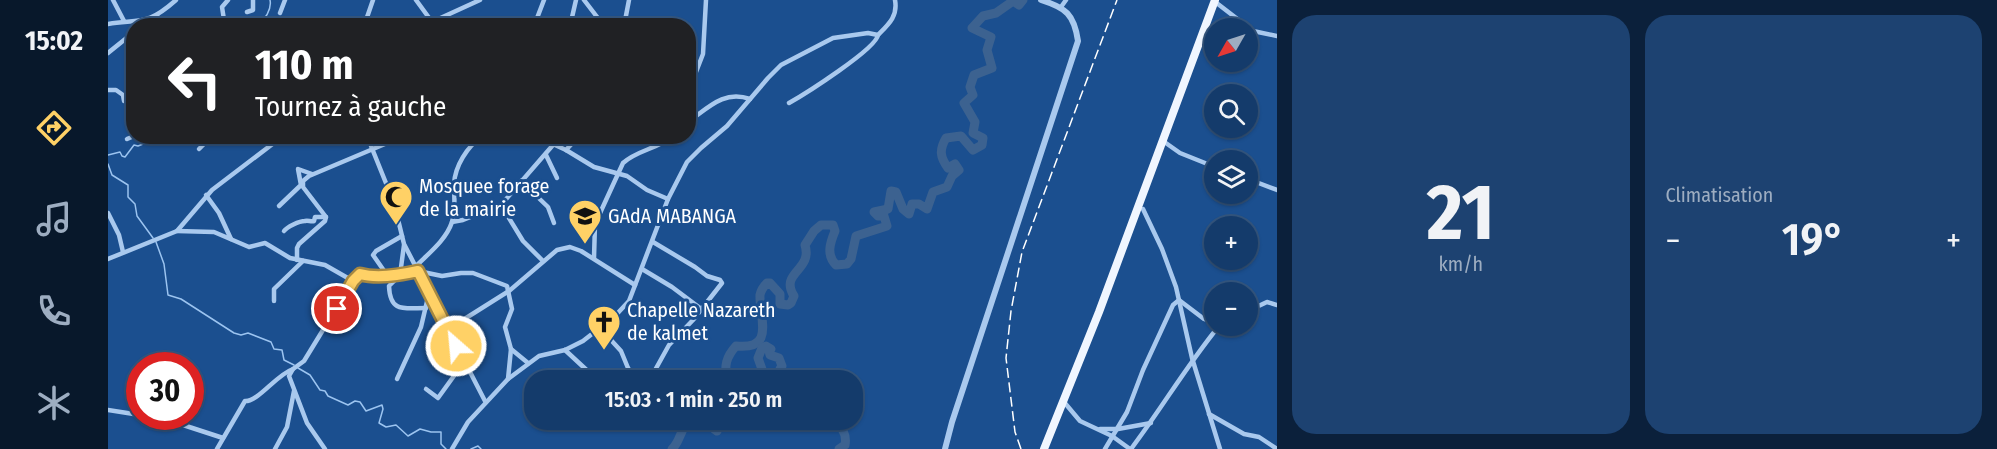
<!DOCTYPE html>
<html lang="fr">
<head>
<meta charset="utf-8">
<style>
	:root { --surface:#143b6b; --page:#1d4271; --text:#f1f3f6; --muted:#9dadc1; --line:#33557e; --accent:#ffd166 }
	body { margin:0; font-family:"Fira Sans Condensed",sans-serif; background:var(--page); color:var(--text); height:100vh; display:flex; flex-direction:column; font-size:22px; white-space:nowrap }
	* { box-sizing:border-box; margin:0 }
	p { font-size:20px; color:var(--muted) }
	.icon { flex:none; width:33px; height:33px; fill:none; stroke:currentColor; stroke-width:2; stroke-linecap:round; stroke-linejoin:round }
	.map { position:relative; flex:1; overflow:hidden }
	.drawer { display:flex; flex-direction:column; gap:15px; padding:15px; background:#0b203b; width:720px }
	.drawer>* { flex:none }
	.banner { position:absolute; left:18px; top:18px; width:570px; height:126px; border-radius:24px; box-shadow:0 2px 4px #0004,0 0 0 2px var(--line); background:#202124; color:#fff; overflow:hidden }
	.needle { width:39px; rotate:231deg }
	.buttons { position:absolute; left:1096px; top:18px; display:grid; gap:12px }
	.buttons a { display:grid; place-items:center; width:54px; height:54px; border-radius:50%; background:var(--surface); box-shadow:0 2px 4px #0004,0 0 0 2px var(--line); font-size:30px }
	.speed { position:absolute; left:18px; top:352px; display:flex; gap:12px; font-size:30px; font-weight:700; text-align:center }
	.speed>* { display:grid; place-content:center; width:78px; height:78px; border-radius:50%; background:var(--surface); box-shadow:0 2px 4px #0004,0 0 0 2px var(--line); line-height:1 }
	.speed .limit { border:9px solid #d22; background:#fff; color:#111 }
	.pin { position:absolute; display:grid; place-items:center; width:51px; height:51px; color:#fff; margin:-26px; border:3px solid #fff; border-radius:50%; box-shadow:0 2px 6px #0007 }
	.me { position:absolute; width:66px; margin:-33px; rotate:333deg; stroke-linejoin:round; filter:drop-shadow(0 0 4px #0008) }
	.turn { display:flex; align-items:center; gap:21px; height:126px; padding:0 30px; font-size:27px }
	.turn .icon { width:78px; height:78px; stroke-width:2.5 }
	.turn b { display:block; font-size:42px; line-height:51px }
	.big { font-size:45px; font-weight:600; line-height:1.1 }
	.drawer .widget { flex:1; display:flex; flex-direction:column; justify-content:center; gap:9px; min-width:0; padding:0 21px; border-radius:24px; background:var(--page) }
	.drawer .dial { align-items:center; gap:0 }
	.dial b { font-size:78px; line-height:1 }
	.heat { display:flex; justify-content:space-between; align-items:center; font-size:33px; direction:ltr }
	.drawer .tiles { flex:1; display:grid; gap:15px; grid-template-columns:repeat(2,1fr) }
	.trip { position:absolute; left:416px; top:370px; width:339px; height:60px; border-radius:24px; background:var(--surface); box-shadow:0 2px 4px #0004,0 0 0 2px var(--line); font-weight:600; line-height:60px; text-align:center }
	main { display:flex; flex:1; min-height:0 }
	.dock { display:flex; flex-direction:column; width:108px; justify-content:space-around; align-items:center; background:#08182b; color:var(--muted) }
	.dock .icon { width:42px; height:42px }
	.dock .active { color:var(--accent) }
	.dock b { font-size:27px; color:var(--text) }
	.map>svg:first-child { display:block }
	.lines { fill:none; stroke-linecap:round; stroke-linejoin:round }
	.stream { stroke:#9cc4f0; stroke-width:1.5 }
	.river { stroke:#3c6290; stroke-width:9 }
	.minor { stroke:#a9c9ee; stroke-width:4.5 }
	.tertiary { stroke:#a9c9ee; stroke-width:6 }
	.primary { stroke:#f0f6ff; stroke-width:8 }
	.rail { stroke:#fff; stroke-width:1.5; stroke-dasharray:10 4.5; stroke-linecap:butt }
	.route-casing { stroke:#a68842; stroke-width:15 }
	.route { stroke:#ffd166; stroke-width:10 }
	.labels { text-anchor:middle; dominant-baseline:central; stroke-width:6; stroke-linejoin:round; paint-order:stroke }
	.poi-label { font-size:20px; fill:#fff; stroke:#1b4f8f; text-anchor:start }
</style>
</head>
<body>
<main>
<nav class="dock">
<b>15:02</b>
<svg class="icon active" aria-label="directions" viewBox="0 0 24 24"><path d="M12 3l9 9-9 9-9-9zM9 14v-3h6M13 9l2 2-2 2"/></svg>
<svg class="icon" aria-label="music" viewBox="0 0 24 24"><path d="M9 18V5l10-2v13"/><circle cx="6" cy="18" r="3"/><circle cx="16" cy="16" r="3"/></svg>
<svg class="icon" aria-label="phone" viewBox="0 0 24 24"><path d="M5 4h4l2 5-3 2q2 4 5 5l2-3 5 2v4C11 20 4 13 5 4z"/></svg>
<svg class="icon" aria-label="climate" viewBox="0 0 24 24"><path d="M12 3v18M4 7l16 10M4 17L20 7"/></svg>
</nav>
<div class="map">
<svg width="1169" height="449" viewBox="0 0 1169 449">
	<rect width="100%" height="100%" fill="#1b4f8f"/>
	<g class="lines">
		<g class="stream">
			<path d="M149,26C157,20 164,9 162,0"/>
			<path d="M0,155L12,152L14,156L17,157L26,145L30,146L53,137"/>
			<path d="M0,164L4,175L20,185V197L27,204L29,216L45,238"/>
			<path d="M48,242L56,264L60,295L73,299L126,333L133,335L140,333L163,342L166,349L174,350L176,360L186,365"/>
			<path d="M190,368L202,375L212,390L217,391L220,396L240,405L247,401L252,402L258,411L274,405L275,409L271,423L278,427L288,425L300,436L312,429L323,432H333V444L338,449"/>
			<path d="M363,449L370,446L373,449"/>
		</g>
		<g class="river">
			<path d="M619,381C616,366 618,357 628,346C668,350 651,318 652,295C653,290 656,286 659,283H662L672,294V304L680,305L683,303L686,296C671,272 705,271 697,245L706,231L713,225H725L727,231C722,243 718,255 728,265L739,264L743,259L748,236L779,226L776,216H770L766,212L780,209L783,191L788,192L795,209L801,214L804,204H811L819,209L825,192L839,187L844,176L851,170L847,164L840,168C832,157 831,150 838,138L853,136L865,150L874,145L875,138L865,133L867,122L856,103L865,95L862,87L866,75L884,68L879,50L883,37L864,28L875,16L888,13L905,1L911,5L915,0"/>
			<path d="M636,381L635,376L639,373H644L646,376L653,375L655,372L650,358L654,348L658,346L663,349L661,351L662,355L671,358L674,366L672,369L674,376L672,381"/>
			<path d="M684,381C692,375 704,379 713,381"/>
			<path d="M594,420L609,431L612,426L610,420"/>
			<path d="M725,420C734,426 739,435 737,445L731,449"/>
			<path d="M564,449C573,441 572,428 582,420"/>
		</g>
		<g class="minor">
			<path d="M5,0L16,21"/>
			<path d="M308,0L327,26"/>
			<path d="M476,0L496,26"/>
			<path d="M1106,1L1145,31L1169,36"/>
			<path d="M953,7L958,0"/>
			<path d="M139,12L145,10V0"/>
			<path d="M172,13L177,0"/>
			<path d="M0,24C34,19 40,25 68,0"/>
			<path d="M41,26L49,16L55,26"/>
			<path d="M117,26L114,7L120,0"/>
			<path d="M256,26L265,0"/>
			<path d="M315,26L372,0"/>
			<path d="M426,26L436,0"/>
			<path d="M462,26L468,0"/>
			<path d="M516,26L521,0"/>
			<path d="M770,35C781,24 790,16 787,0"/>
			<path d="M0,53L26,32"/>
			<path d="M588,72L595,54L598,0"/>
			<path d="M0,90H8L15,95L16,101"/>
			<path d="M580,122C601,107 616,90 642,99"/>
			<path d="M53,136L55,138"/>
			<path d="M259,136L286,203L296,244L377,401"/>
			<path d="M433,136L436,140L458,150L486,167L519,176L539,190L560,199"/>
			<path d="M19,139L26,136"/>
			<path d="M1055,141L1072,153L1107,167"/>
			<path d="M91,149L100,140L105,139L107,136"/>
			<path d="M458,150L471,136"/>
			<path d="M438,155L449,178"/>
			<path d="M1140,179L1169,190"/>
			<path d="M413,181L440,207L446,223"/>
			<path d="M98,195L111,213L123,239"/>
			<path d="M393,205L415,241L435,261"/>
			<path d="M171,206L193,185L190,169L204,174"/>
			<path d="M1035,209L1054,249L1068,287L1084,358L1112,449"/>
			<path d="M0,213L11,235L15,252"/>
			<path d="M344,222L355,220L393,205L445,145"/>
			<path d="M69,231L106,232L141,247L157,243L182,258L217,265L245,281"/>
			<path d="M176,231C179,227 191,221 197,221C200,220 203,222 206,221L207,217H218"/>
			<path d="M296,245L292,275L281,286C282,313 296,308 318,308"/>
			<path d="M486,258L487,224L515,163C529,150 550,149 564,136"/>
			<path d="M0,259L69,231L104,190L175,136"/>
			<path d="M189,260V248L191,244L217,221L218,217L195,187V181L201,176L284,141L335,138L368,141"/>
			<path d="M308,266C321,253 338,240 344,222C348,210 346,197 346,184C347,166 359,147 374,136"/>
			<path d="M534,269L564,287L592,308"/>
			<path d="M279,275L265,255L268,251L294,236"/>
			<path d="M166,301V289L195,261"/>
			<path d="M1140,311L1159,302L1169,305"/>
			<path d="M492,328L513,351L520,368L528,381"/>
			<path d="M339,330L401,291L449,250L462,247L473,251L527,285"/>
			<path d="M403,349L420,363"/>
			<path d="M457,350L484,375L486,381"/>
			<path d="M289,379L313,327L321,293"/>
			<path d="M537,381L546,372L561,345L585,320L614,283L612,280L599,276L587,267L545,242"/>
			<path d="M318,389L330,398L356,362"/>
			<path d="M956,402L972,421L1004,436L1022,449"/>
			<path d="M0,410L32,415"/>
			<path d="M1101,414L1136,434L1151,437L1169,449"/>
			<path d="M42,417L69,423L115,438"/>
			<path d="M992,429H1010L1043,423"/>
			<path d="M109,449L137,401C150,402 168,375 185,369"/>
			<path d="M167,449L179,427L186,391"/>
			<path d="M217,449L199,423L181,376L185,369L196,361L245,281L252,274L261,277L292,275L310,271L334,276L353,273H365L399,286L404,309L397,327L403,349L400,379"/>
			<path d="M344,449L360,422L400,379L431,356L457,350L475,341L507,316L521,301L560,199L579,162L593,148L619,126L660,78L673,65L725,38L760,33L770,35C768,49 697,94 681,103"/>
			<path d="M997,449L1019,412L1035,370L1065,305L1071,300L1096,319L1107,323"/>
			<path d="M1023,449C1054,408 1079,365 1111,326"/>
		</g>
		<path class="tertiary" d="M837,449L844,422L970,41C966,14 958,8 933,0"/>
		<path class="primary" d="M936,449L991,312L1107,0"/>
		<path class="rail" d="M913,449L907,432L898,358L903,311L914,252L1009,0"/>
	</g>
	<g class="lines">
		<g class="route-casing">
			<path id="route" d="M229,309L245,281L252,274C270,279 292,275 310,271L348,346"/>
		</g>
		<use href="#route" class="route"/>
	</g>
	<defs>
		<g id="mosque-pin" transform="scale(1.725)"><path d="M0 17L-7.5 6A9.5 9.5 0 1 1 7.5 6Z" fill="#ffd166" stroke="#1b4f8f"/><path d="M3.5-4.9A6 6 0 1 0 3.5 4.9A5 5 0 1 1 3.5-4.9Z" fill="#111"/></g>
		<g id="school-pin" transform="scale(1.725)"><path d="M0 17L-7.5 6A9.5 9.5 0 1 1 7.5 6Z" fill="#ffd166" stroke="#1b4f8f"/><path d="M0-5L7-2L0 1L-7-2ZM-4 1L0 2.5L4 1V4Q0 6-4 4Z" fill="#111"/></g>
		<g id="church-pin" transform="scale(1.725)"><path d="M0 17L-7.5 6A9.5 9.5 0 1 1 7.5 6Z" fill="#ffd166" stroke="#1b4f8f"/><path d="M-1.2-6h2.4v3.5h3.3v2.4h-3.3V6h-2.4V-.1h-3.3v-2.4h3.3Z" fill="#111"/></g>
	</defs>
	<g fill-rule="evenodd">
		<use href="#mosque-pin" x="288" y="197"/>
		<use href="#school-pin" x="477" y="216"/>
		<use href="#church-pin" x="496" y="322"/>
	</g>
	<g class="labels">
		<g class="poi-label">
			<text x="311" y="186">Mosquee forage<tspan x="311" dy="23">de la mairie</tspan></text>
			<text x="500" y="216">GAdA MABANGA</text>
			<text x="519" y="310">Chapelle Nazareth<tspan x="519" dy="23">de kalmet</tspan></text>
		</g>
	</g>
</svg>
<div class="buttons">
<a><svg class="needle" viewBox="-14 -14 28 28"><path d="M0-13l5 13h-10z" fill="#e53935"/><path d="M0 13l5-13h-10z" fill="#9dadc1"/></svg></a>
<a><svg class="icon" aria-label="search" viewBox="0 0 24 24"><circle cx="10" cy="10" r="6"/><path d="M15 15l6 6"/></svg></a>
<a><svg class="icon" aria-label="layers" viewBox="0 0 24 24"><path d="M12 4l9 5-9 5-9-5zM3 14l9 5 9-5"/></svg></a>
<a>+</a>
<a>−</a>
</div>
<div class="speed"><div class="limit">30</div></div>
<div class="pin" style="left:229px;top:309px;background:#d93025"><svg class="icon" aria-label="arrive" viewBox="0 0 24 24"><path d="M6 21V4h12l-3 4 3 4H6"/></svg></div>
<svg class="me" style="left:348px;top:346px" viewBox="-20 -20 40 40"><circle r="17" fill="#ffd166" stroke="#fff" stroke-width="3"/><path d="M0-11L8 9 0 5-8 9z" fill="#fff"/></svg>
<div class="trip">15:03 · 1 min · 250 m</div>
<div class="banner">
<div class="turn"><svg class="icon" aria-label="left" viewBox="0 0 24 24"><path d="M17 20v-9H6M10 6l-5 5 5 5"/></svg><div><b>110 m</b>Tournez à gauche</div></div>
</div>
</div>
<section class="drawer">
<div class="tiles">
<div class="widget dial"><b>21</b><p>km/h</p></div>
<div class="widget"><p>Climatisation</p>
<div class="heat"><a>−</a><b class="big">19°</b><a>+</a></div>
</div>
</div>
</section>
</main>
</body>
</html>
